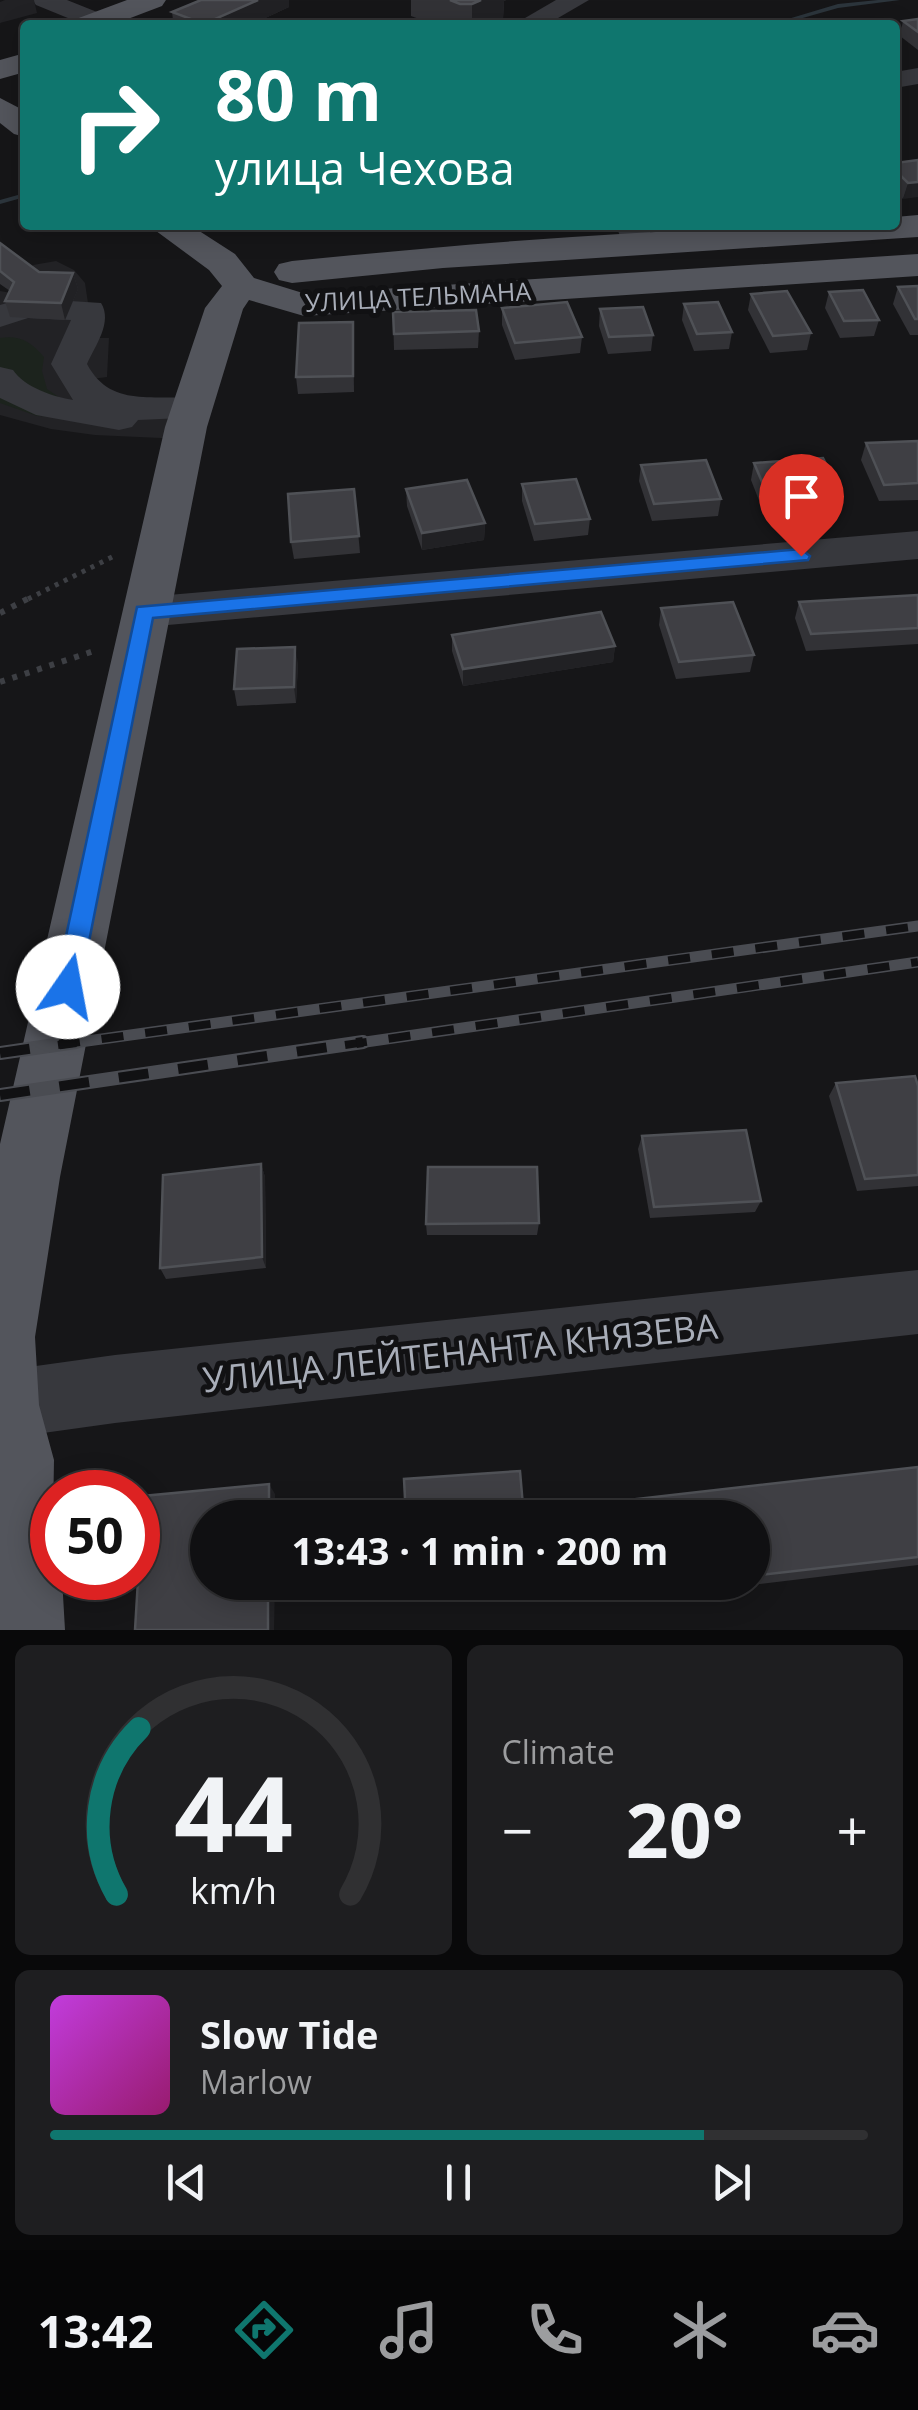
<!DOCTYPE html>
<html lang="en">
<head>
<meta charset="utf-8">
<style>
	:root { --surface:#101012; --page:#1e1e20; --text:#f1f3f6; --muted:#9c9d9f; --line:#303032; --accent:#0f766e }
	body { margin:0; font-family:"Open Sans",sans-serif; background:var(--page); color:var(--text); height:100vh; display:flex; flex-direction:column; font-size:38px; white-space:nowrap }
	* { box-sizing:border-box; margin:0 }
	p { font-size:32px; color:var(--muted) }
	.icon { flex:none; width:55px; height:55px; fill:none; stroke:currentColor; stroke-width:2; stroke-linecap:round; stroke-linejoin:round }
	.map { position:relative; height:1630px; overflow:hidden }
	.drawer { display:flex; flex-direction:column; gap:15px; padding:15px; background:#09090a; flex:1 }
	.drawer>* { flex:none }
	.banner { position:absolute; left:20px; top:20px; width:880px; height:210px; border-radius:10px; box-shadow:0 5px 25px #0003,0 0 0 2px var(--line); background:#0f766e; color:#fff; overflow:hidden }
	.speed { position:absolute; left:30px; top:1470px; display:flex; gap:20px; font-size:50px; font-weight:700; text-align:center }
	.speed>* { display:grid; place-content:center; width:130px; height:130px; border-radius:50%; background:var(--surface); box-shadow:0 5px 25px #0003,0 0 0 2px var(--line); line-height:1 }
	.speed .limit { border:15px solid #d22; background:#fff; color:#111 }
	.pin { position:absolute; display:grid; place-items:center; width:85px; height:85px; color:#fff; margin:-102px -42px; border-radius:50% 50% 50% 0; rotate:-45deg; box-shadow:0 0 10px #0007 }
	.pin .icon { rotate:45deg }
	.me { position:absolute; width:110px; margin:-55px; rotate:12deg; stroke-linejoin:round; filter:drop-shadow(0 0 8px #0008) }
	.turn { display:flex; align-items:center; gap:35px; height:210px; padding:0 30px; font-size:45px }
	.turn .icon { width:130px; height:130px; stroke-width:2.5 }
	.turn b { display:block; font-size:70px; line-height:85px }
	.big { font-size:75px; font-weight:700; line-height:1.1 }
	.drawer .widget { flex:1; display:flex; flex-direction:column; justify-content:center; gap:15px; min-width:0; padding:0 35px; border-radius:15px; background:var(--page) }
	.drawer .dial { align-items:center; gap:0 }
	.dial svg { height:260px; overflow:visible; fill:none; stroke:var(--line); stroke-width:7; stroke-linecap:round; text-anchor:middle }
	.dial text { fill:var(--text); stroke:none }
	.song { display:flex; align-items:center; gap:30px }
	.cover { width:120px; height:120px; border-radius:15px; background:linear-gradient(135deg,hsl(290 70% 55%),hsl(320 70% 35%)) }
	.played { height:10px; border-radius:5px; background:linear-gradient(90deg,var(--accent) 80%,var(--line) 80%) }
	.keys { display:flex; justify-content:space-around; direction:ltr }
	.heat { display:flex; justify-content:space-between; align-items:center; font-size:55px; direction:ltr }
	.drawer .tiles { flex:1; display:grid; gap:15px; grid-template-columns:1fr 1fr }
	.widget:last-child { grid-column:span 2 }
	.trip { position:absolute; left:190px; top:1500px; width:580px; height:100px; border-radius:50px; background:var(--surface); box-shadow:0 5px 25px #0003,0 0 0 2px var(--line); font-weight:700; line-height:100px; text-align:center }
	.dock { display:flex; height:160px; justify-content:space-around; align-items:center; background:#060607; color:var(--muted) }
	.dock .icon { width:70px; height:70px }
	.dock .active { color:var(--accent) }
	.dock b { font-size:45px; color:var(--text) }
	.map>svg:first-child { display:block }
	.built { fill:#222225 }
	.green { fill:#1c231d }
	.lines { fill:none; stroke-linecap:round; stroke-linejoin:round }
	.stream { fill:#2c353c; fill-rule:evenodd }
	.path-far1 { stroke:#3d3f44; stroke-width:5; stroke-dasharray:4 6; stroke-linecap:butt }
	.path { stroke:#3d3f44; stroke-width:6; stroke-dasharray:5 8; stroke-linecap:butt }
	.minor { fill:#37383d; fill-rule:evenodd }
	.major { fill:#53555c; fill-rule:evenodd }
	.rail-far1-casing { stroke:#4a4c52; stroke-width:11 }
	.rail-casing { stroke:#4a4c52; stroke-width:14 }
	.rail-far1 { stroke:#111113; stroke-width:8; stroke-dasharray:22; stroke-linecap:butt }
	.rail { stroke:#111113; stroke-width:10; stroke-dasharray:30; stroke-linecap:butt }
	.wall { fill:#323236 }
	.shaded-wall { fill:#212124 }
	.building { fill:#3f3f44; stroke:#4f5156; stroke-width:2.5 }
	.route { fill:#1a73e8; stroke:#114b97; stroke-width:2.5 }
	.labels { text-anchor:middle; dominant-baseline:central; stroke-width:10; stroke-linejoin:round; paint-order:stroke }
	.far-street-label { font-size:25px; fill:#a8adb8; stroke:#111113 }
	.near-street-label { font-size:35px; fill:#a8adb8; stroke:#111113 }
</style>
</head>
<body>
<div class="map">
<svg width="918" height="1630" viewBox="0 0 918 1630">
	<rect width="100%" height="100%" fill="#161618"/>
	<path class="built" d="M56,261L74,270L85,283L89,310L88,338H109L107,377L84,380L82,390L192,409L183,439L95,435L51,429L0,415V291L11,293L36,282L33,265Z"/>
	<path class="green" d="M0,338C20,335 31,342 44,357L42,371L47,389L88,417L37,416L0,403Z"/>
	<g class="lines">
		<g class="stream">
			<path d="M878,0H900L838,8L778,25H768L838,4Z"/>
			<path d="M25,193V197L0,204V200Z"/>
		</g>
		<path class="path-far1" d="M28,599L114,556"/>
		<g class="path">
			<path d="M0,613L33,596"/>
			<path d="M0,682L94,651"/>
		</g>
		<g class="minor">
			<path d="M32,0H67L107,16L111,21L108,25H85L36,5Z"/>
			<path d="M556,0H589L546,25H513Z"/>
			<path d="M918,68V84L895,88V72Z"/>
			<path d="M616,225H648L654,246L650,253H626Z"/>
			<path d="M24,298L101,303C113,322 95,346 87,364C113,413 161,390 205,401L211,409L205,417L138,420L132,427L119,430L36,415L0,398V367L13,370C24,387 54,397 73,400L51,364L71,320L28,318L0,327V305Z"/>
			<path d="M918,531V559L145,627L130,623L123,612L130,601L145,597Z"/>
			<path d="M918,1270V1334L115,1423L0,1439V1371L115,1355Z"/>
		</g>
		<g class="major">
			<path d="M127,0H166L162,6L112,25H72L76,19Z"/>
			<path d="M25,53V72L0,79V60Z"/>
			<path d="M0,98L25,111V137L14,134L0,123Z"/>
			<path d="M918,215V237L443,268L292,283L279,280L274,272L279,264L292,261C492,241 694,225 895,225V217Z"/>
			<path d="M148,225H190L235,254L254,278L306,294L918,254V276L304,316L249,300L243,309L207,427L60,1177L35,1337L39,1405L54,1460L52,1578H62L65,1630H0V1144L165,427L205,308L222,286L209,270Z"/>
		</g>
		<g class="rail-far1-casing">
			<g id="rail-far1">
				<path d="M58,1045L918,926"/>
				<path d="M345,1045L918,962"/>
			</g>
		</g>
		<g class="rail-casing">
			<g id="rail">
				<path d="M0,1053L76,1042"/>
				<path d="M0,1095L363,1042"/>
			</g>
		</g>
		<use href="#rail-far1" class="rail-far1"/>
		<use href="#rail" class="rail"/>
	</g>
	<g class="wall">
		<path d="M411,0H506L504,1L503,19L492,25H435L411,16Z"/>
		<path d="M289,7L250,25H160L173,20L172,12Z"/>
		<path d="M918,19V50L900,36L903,21Z"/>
		<path d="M918,160L903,199L895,190V163Z"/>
		<path d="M0,243L39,272L73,273L78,289L65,320L10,317L5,301L10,291L0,284Z"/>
		<path d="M918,286V335H910L893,304L898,287Z"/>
		<path d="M829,292L879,320L874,336L840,338L825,308Z"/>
		<path d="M751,294L811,333L807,350L770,353L748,310Z"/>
		<path d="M684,304L732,332L729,349L694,351L682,320Z"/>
		<path d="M502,308L582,337L580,353L515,360L502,325Z"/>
		<path d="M600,309L653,335L651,351L608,354L599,326Z"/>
		<path d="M393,312L479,331L478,348L394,350Z"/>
		<path d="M353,322L354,392L298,394L296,377Z"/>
		<path d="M918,441V500L879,501L861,460L866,443Z"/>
		<path d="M754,463L839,490L834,507L764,513L751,480Z"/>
		<path d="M641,465L721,499L718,516L652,521L639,481Z"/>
		<path d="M522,484L590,519L588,535L534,541L522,501Z"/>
		<path d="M354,489L360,553L294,559L291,542Z"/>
		<path d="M406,489L485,523L484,540L422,550L407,506Z"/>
		<path d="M918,595V644L806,651L795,618L799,602Z"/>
		<path d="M661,608L754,655L750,672L676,679L659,625Z"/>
		<path d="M452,635L615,646L613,662L463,686L452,651Z"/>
		<path d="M298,663L296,703L237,706L234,689Z"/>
		<path d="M836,1083L918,1086V1186L857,1191L829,1096Z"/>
		<path d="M642,1136L761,1201L755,1212L650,1218L638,1149Z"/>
		<path d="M261,1164L265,1177L266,1268L166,1279L160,1268Z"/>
		<path d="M539,1223L537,1235H427L426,1224Z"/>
		<path d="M918,1467V1565L609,1602L606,1582H752V1518H596L601,1503Z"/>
	</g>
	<g class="shaded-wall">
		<path d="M5,0H34L37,13L0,23V2Z"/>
		<path d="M258,0H289V7L250,25H204V24Z"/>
		<path d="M481,0H506L504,1L503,19L492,25H472V4Z"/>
		<path d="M918,182V197L903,199L908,183Z"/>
		<path d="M73,273L78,289L65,320L61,303Z"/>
		<path d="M485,523L484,540L422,550V533Z"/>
		<path d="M615,646L613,662L463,686V669Z"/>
		<path d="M295,647L298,663L296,703L294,687Z"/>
		<path d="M261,1164L265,1177L266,1268L262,1257Z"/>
		<path d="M269,1484L275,1494V1518H269Z"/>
		<path d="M268,1582H275L274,1630H268Z"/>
	</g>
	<g class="building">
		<path d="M201,0H258L204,24L172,12Z"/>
		<path d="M450,0H481L472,4H460Z"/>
		<path d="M918,19V32L903,21Z"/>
		<path d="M172,20L186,25H160Z"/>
		<path d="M918,160V182L908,183L895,170V163Z"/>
		<path d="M0,243L39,272L73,273L61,303L5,301L14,282L0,271Z"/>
		<path d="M918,286V319H915L898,287Z"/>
		<path d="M863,290L879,320L844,321L829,292Z"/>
		<path d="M787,291L811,333L773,336L751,294Z"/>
		<path d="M567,302L582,337L515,343L502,308Z"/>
		<path d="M718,302L732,332L697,334L684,304Z"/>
		<path d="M643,307L653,335L609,337L600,309Z"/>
		<path d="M476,310L479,331L394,334L393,312Z"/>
		<path d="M353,322V376L296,377L299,323Z"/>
		<path d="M918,441V483L884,485L866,443Z"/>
		<path d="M823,458L839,490L768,496L754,463Z"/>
		<path d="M706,460L721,499L654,504L641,465Z"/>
		<path d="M576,479L590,519L535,524L522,484Z"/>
		<path d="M467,480L485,523L422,533L406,489Z"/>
		<path d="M354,489L359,536L291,542L288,494Z"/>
		<path d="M918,595V628L811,634L799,602Z"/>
		<path d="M733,602L754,655L679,662L661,608Z"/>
		<path d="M601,612L615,646L463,669L452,635Z"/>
		<path d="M295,647L294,687L234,689L237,649Z"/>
		<path d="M915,1076L918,1086V1175L865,1179L836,1083Z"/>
		<path d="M746,1130L761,1201L654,1207L642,1136Z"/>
		<path d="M261,1164L262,1257L160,1268L163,1175Z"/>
		<path d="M428,1167H537L539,1223L426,1224Z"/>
		<path d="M918,1467V1557L752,1576V1518H603L601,1503Z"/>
		<path d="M520,1471L524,1518H406L404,1479Z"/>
		<path d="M269,1484V1518H208V1582H268V1630H135L143,1496Z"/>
		<path d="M613,1582H702L615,1593Z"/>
	</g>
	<path class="route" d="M801,549L810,556L808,560L153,618L80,987L76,994L68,998L59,994L55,987L137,607Z"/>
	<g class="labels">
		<g class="far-street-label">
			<text transform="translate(418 296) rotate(-3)">УЛИЦА ТЕЛЬМАНА</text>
		</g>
		<g class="near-street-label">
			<text transform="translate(460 1352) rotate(-6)">УЛИЦА ЛЕЙТЕНАНТА КНЯЗЕВА</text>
		</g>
	</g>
</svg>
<div class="speed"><div class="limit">50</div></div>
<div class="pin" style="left:801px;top:556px;background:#d93025"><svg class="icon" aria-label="arrive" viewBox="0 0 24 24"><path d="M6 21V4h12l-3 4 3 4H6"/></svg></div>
<svg class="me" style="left:68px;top:987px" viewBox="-20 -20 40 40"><circle r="19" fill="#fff"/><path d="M0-13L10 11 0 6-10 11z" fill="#1a73e8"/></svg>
<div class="trip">13:43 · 1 min · 200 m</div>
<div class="banner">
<div class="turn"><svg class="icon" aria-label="right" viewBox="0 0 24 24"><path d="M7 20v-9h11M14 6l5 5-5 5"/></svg><div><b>80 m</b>улица Чехова</div></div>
</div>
</div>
<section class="drawer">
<div class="tiles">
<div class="widget dial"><svg viewBox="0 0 100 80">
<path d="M14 69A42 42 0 1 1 86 69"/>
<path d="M14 69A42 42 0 0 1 21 18" stroke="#0f766e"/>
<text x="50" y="56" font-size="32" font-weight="700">44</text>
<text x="50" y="72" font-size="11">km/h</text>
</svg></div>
<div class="widget"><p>Climate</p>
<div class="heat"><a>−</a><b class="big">20°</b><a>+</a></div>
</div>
<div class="widget">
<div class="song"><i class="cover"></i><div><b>Slow Tide</b><p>Marlow</p></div></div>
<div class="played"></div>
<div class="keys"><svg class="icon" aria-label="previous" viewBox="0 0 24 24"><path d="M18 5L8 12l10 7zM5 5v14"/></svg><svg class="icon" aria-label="pause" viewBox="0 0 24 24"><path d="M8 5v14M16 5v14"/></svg><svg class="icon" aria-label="next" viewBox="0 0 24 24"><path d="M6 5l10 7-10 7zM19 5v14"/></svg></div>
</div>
</div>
</section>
<nav class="dock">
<b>13:42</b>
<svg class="icon active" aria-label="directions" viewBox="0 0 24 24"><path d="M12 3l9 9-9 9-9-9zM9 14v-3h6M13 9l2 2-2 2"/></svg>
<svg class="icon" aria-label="music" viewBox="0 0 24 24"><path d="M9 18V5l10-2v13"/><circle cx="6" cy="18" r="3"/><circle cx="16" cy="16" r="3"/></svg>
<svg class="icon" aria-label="phone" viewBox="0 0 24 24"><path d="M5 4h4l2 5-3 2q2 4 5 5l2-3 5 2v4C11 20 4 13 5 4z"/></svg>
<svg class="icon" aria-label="climate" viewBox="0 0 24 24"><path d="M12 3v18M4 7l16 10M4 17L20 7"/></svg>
<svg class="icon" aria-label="car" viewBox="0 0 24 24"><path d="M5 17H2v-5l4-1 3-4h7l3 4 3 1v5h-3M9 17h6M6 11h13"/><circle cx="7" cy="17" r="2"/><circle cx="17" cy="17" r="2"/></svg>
</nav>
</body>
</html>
